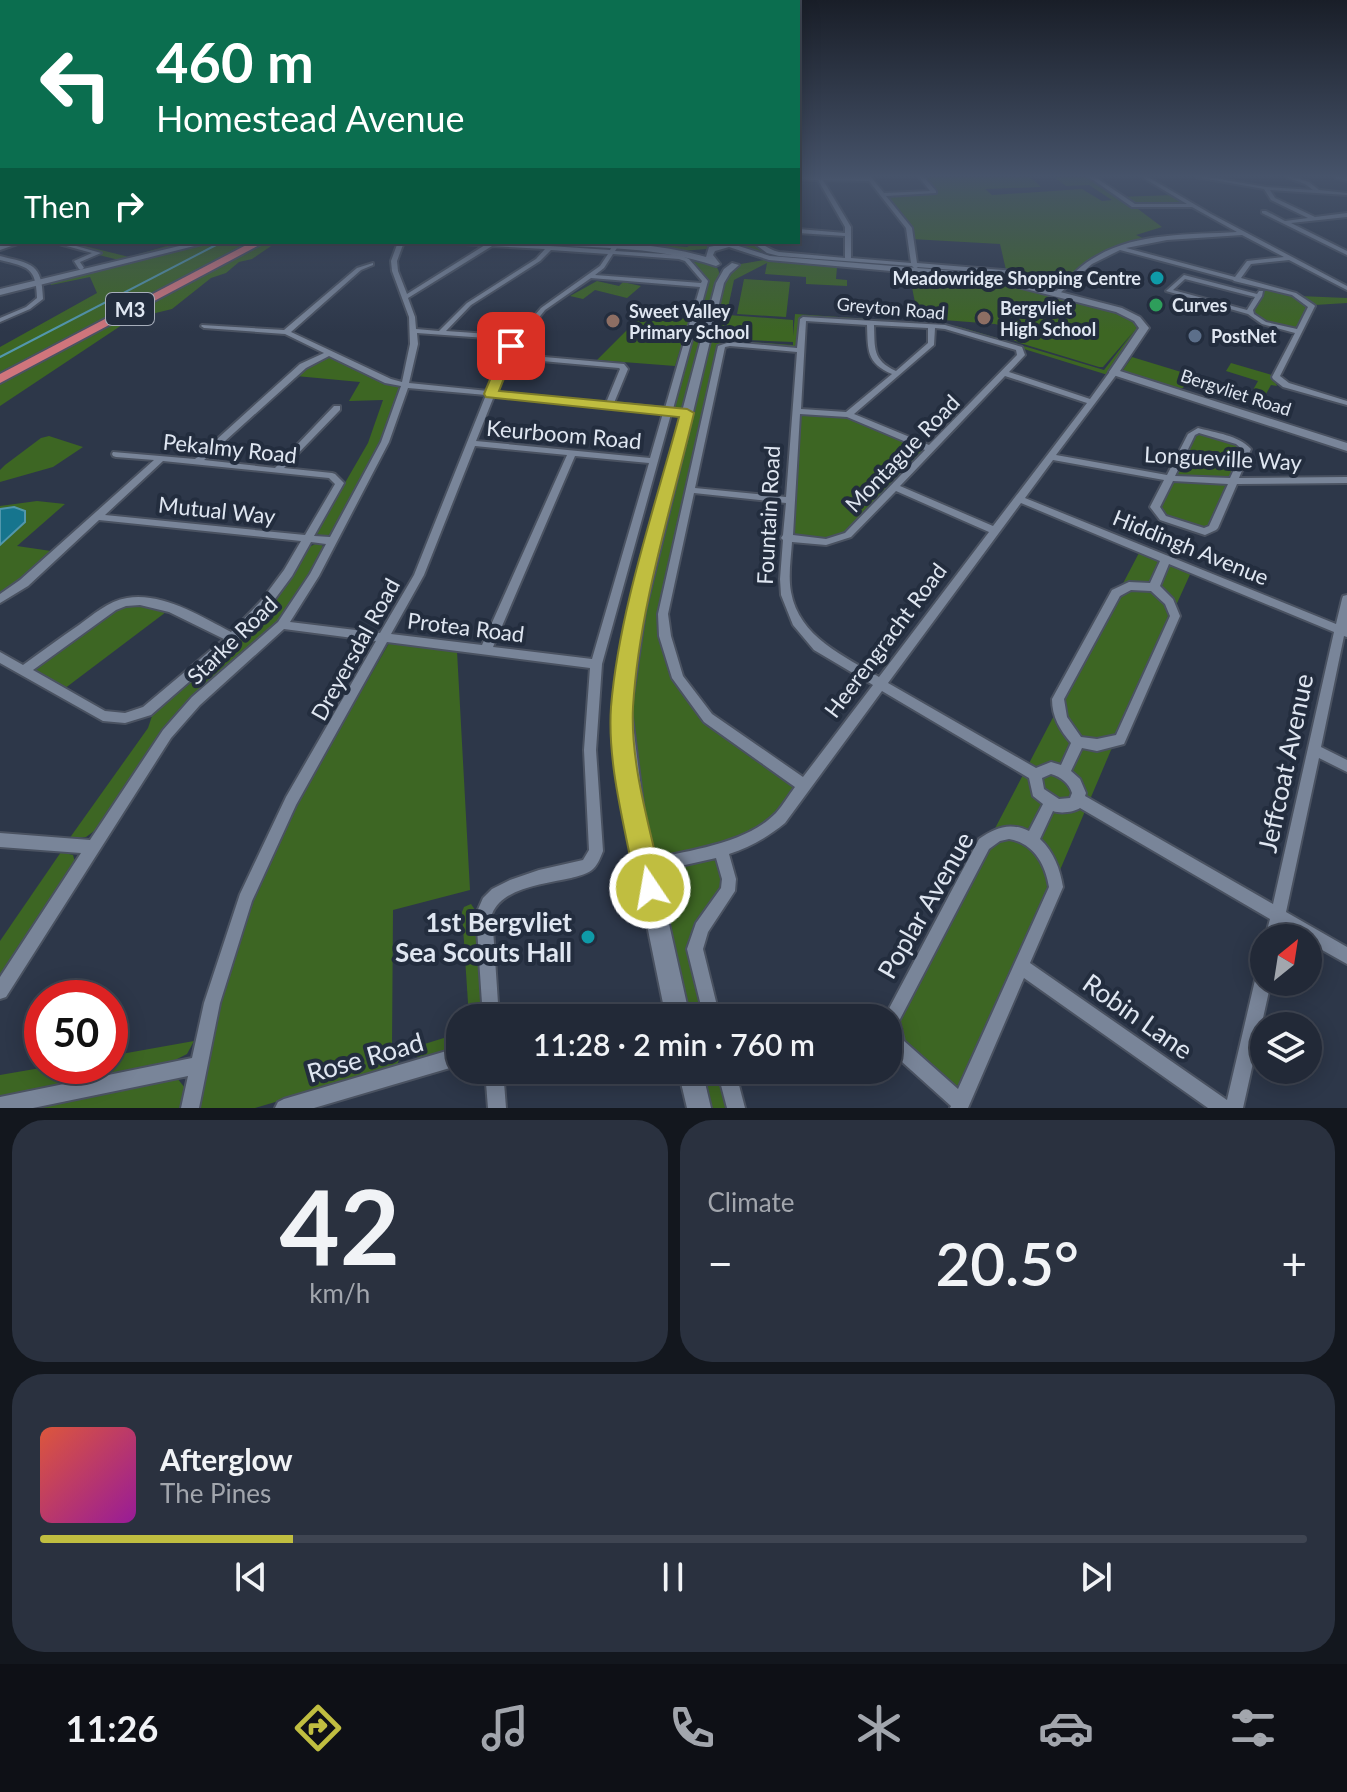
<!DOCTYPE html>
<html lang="en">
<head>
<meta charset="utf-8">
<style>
	:root { --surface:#222937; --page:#2a313f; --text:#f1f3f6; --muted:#a2a6ad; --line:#3f4552; --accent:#c0be40 }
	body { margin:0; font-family:Lato,sans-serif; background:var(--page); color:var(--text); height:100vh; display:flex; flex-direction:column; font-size:30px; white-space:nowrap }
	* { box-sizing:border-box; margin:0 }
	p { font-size:26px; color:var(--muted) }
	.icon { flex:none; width:44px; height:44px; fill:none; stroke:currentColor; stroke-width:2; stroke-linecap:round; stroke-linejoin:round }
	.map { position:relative; height:1108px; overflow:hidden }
	.drawer { display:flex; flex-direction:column; gap:12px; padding:12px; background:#13171e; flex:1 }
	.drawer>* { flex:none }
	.guide { position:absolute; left:0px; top:0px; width:800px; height:244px; box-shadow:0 4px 20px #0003,0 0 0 2px var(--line); background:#0b6e4f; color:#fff; overflow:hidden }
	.needle { width:52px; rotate:30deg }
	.buttons { position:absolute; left:1250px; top:924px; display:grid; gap:16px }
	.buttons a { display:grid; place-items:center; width:72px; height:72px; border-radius:50%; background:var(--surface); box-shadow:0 4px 20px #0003,0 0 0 2px var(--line); font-size:40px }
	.speed { position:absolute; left:24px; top:980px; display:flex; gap:16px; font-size:40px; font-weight:700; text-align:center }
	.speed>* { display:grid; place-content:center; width:104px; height:104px; border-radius:50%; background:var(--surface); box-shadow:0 4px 20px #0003,0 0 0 2px var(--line); line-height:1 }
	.speed .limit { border:12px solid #d22; background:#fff; color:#111 }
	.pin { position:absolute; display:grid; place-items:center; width:68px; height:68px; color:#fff; margin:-34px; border-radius:16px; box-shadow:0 4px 12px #0006 }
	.me { position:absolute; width:88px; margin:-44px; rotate:348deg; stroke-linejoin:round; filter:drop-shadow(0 0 6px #0008) }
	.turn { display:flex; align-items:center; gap:28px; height:168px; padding:0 24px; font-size:36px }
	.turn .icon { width:104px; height:104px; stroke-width:2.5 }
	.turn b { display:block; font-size:56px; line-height:68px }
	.then { display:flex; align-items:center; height:76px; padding:0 24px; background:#0003; gap:16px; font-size:30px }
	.big { font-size:60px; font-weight:600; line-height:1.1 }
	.drawer .card { flex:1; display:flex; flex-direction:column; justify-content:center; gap:12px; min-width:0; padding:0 28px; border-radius:32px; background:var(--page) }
	.drawer .dial { align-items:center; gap:0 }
	.dial b { font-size:104px; line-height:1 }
	.song { display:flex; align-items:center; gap:24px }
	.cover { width:96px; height:96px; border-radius:12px; background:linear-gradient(135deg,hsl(10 70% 55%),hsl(300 70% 35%)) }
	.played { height:8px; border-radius:4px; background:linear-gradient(90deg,var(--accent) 20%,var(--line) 20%) }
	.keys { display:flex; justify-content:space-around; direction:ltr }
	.heat { display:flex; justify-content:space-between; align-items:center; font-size:44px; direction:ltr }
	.drawer .tiles { flex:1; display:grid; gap:12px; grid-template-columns:1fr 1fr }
	.card:last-child { grid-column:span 2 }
	.trip { position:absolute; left:446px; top:1004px; width:456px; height:80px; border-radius:32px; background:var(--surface); box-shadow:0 4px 20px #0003,0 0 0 2px var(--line); font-weight:600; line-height:80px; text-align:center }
	.tabs { display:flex; height:128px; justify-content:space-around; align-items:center; background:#0e1016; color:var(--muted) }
	.tabs .icon { width:56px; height:56px }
	.tabs .on { color:var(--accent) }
	.tabs b { font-size:36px; color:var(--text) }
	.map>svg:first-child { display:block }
	.green { fill:#3d6623; fill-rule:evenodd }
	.water { fill:#16758e; stroke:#5297ac; stroke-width:2 }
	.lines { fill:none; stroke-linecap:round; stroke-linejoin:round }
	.stream { stroke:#5297ac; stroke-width:2 }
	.street-casing { stroke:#4a5261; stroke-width:4 }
	.secondary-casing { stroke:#4a5261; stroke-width:4 }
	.highway-casing { stroke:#4a5261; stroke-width:4 }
	.street { fill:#798599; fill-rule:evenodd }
	.secondary { fill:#798599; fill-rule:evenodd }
	.highway { fill:#d0757c; fill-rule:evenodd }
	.route { fill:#c0be40; stroke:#7d7c2a; stroke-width:2 }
	.culture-dot { fill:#0f9aa8; stroke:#232d3e; stroke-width:3 }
	.leisure-dot { fill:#2e9e5b; stroke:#232d3e; stroke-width:3 }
	.education-dot { fill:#8d6e63; stroke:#232d3e; stroke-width:3 }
	.service-dot { fill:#5c6f8a; stroke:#232d3e; stroke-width:3 }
	.labels { text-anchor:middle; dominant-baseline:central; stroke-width:8; stroke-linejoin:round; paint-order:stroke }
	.far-poi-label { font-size:18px; font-weight:bold; fill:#dfe6f1; stroke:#232d3e; text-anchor:start }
	.far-street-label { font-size:18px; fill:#dfe6f1; stroke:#232d3e }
	.shield { fill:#232d3e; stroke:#a7aebb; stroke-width:2 }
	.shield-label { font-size:20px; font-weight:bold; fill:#dfe6f1 }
	.street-label { font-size:22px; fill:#dfe6f1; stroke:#232d3e }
	.near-street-label { font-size:26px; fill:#dfe6f1; stroke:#232d3e }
	.near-poi-label { font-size:26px; font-weight:bold; fill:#dfe6f1; stroke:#232d3e; text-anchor:end }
</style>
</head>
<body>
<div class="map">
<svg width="1347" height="1108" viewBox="0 0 1347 1108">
	<rect width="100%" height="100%" fill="#2d3749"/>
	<g class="green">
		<path d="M921,177H1030L1041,187L985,189L992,195L1082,189L1102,201L1112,200L1089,185L1066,186L1054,177H1089L1118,197L1173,195L1192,206H1134L1162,227L1136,235L1147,240L1099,254L1054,289L981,273L918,266L1017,276L1027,274L1006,270L1000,244L911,239L910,230L882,195L932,193Z"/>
		<path d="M46,242H69L129,257L180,242H277L252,259L239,262L226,273L211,278L172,309L131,319L0,406V347L97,293L90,277L51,285L48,277L119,260Z"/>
		<path d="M533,242H625L687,247L696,242H725L706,249L681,251C698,257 721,258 720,280L735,265L769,259L738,248L734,242H755L769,252L779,254L915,263L916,269L971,274L1123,311L1144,326L1111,376L966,331L809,317L803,319L799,350L724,344L667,591L665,636L691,698L803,785L780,818L721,849L729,879L696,937L712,1018H678L622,709L687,414L667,412L705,279L682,257L612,252L614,248ZM767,263L765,274L806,277V284L847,286V280L836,279L837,267L909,272L918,318L995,324L1002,326L999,329L1014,334L1011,339L1020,343L1099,367H1103L1134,331L1104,370L960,327L942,324L795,314L793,336V320L728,315L725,339L793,342V345L721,340L734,280Z"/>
		<path d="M744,279L790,282L786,317L737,314Z"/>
		<path d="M597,281L619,286L623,282L641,286L627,298L595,290L583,299L570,296Z"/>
		<path d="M1264,286L1299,296L1347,298V303L1314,305L1309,300L1311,303L1299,332L1257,319L1250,310Z"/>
		<path d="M642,315L690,319L675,366L597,360Z"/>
		<path d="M332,356L400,387L383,439L333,533L324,537L316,533L368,443L383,400L349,401L360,382L296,376L306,366Z"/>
		<path d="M1132,357L1191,375L1183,388L1177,389L1126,373L1123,370Z"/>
		<path d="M1231,363L1272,375L1277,386L1271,385L1266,394L1253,390L1258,381L1226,371Z"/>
		<path d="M796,411L848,415L931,449L842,540L786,538Z"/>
		<path d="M1195,432H1211L1247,449L1210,531L1163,518L1157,502Z"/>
		<path d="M49,436L83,447L53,467L0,482V470L5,465L41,438Z"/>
		<path d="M37,501L65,504L17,546L51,551L19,581L0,593V506Z"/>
		<path d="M315,544L322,545L324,549L300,592L277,623L213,680L101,826L86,837L69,839L148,728L153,713L256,621L307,548Z"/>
		<path d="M1141,549L1192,570L1114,743L961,1103L907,1058L895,1009L990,838Z"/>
		<path d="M125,602L170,609L60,692L23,671Z"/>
		<path d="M389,643L457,651L470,890L393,910L392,1046L400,1056L397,1066L255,1108H199C208,1061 213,1010 228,964C264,850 330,747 389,643Z"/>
		<path d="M61,852L73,855L75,862L0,980V941Z"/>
		<path d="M471,904L475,910L483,1018H469L462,912L464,907Z"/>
		<path d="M460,1033V1047L420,1059L415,1056L418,1046Z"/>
		<path d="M194,1041L187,1054L171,1062L0,1098V1075L52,1066H110V1056Z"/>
		<path d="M690,1070H726L736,1108H699Z"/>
		<path d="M177,1078L185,1088L181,1108H30Z"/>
	</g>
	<path class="water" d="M14,507L25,511V522L0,545V509Z"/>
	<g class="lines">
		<path class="stream" d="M0,357L216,245"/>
		<g class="street-casing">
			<g id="street">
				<path d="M798,177H871L884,193L930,191L919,177H924L936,191V193L886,196L912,228L917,263L1015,271L1018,273L1015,275L918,267L915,269L912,266L779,256L767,253L752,242C762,242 769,250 779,252L845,258V236L798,233V229L845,233V227L818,180L798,179ZM823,180L869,181L906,228L911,263L851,258V227Z"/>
				<path d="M1089,177H1095L1135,204H1187L1142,177H1148L1211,214L1347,286V290L1345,289L1289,260L1251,264L1241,278L1296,293L1314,305L1315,306L1280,376L1289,383L1347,401V405L1283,387L1273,379L1272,377L1295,333L1262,324L1248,314L1166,291L1184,275L1257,294L1259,291H1263L1262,296L1253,310L1254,314L1266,322L1297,329L1308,307L1292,295L1234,281L1233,280L1120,250L1092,264L1059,294H1055V292C1067,281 1078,267 1092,259C1134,232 1189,235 1237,232L1192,207H1132ZM1242,235L1284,257L1247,261L1235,277L1126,248L1167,240ZM1185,279L1255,297L1247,310L1173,290Z"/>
				<path d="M1196,177H1208L1266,187L1313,190L1305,184L1286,177H1294L1309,182L1319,190L1347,193V195L1270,190L1275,198L1315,217L1347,213V217L1291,223L1347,251V255L1262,213V211H1266L1285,221L1308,218L1271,200L1264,189Z"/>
				<rect x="0" y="191" width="2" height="2"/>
				<rect x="0" y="222" width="2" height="4"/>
				<path d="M14,242H23L0,250V246Z"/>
				<path d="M52,242H62L101,253L80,262L84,268L81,270L79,269L74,261L92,253Z"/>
				<path d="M398,242H404L397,261L398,271L407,294L485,245L465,244L462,242H489L610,250L615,242H621L615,251L680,255L689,259L708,281L673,409L687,411L691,413L687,415L671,414L602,664L596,750L603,851C601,856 598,864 594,868C589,874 578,876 571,878C545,884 503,887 492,914L499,1018H483L476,914L483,898L492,889L510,880L539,870L583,860L589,850L584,750L590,668L387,642L296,805L252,901L220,1003L199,1108H181L188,1076L33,1108H0V1097L192,1058L204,1003L240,894L286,797L376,641L284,629L200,705L171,738L6,997L0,999V977L81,853L0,847V833L90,840L163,730L192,697L278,622L310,574L326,544L311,542L292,576L269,607L236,641L151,715L125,723L103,721L0,663V652L23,665C42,651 60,638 79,625C93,615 108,601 127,598C162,592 200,616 231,632L261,601L284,570L301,541L99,520L28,586L0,603V594L20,580L154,460L116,457L113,456L112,454L113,452L195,459L300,364L324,353L285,334L204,328L201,326L202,325L284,330L357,268L373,263V265L361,270L291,332L391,379L402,382L410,344L409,317L392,271L391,261ZM492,246L545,249L536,259L467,303L439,331L416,329L415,317L408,298ZM551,250L608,254L600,266L541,308L517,336L446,331L471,305L540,261ZM613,254L679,259L685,261L702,281L701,283L595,275L604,268ZM591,278L700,287L665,408L614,403L628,369L624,364L510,354L545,310ZM417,333L514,340L504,351L488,391L409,383L418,344ZM329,356L385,383L401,386L381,442L330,537L314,536L344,483L335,474L332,473L284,468L340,410V406H334L275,468L204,460L306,368ZM509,358L619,368L620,369L606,403L496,392ZM408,388L486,395L414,575L380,633L290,622L319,576L389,442ZM494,396L663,413L650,458L476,441ZM475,446L567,455L482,645L391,634L424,575ZM575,456L649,463L592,659L493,647ZM163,461L329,478L335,484L305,535L105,515ZM140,605L169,612L224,639L143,707L125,713L105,711L33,670L116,610L126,606Z"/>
				<path d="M0,256C32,264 42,263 43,299L30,309L0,322V318L26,307L37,298C36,267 28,267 0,260Z"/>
				<path d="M803,317L945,325L1022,347L1025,355L1009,372L1090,399L1111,370H1117V374L1056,455L1167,475L1188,434L1198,428C1216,433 1238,435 1251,449L1239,478L1347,477V483L1237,484L1218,528L1216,530L1205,535L1160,520L1150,507L1164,480L1053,460L1025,498L1336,624L1342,599L1343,596L1347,595V637L1344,636L1321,747L1347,760V772L1319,758L1286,912L1347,947V964L1308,942V938H1302L1283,927L1281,938H1265L1270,919L1080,808C1074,812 1061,814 1053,811L1040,839C1054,852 1060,869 1063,887L1030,963L1227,1100L1256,976L1258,970L1264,968V982H1271L1243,1108H1208L1024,978L968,1108H950L951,1106L891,1052L888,1044V1018H884L979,839C996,827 1010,822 1029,831L1043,804L1033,796L1029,778L882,691L785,823C768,837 750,847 729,854L736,879L735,891L708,932L703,949L720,1018H704L687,949L696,923L721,888L722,879L716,858L645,874L640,872L638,867L640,862L645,860C686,851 746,844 776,813C783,805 789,795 795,787L704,722L672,678L659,636L658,614L718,346L730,342L797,348L800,319ZM806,321L867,325C868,350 866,363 892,374L846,412L801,409ZM874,325L928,328V343L896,371C872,360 875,348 874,325ZM935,328L945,329L1016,350L1017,355L929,445L854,414L934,345ZM730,346L797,352L786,497L695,488L725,347ZM1005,376L1087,403L993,526L900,486ZM800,414L847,417L925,450L845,533L826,539L793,535ZM1199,433L1236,444L1243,450L1230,478L1175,476L1195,435ZM1173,481L1228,484L1209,526L1204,528L1166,516L1160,507ZM896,491L989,532L879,677C844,656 799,637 791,592C788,576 791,558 792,542L826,545L851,537ZM694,493L786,503L783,535L781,538L783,540L780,579L781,595L793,625L814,650L873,685L803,777L712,714L683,676L671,636L668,614ZM1021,503L1160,561L1150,583L1129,582L1112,590L1052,699C1052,717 1060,730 1071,743L1061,765L1051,762L1036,768L888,683ZM1169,564L1334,632L1273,904L1085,796L1086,793L1080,779L1071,771L1082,748L1097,751L1124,744L1180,616L1173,599L1160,586ZM1131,590L1151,591L1165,604L1170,616L1116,735L1097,739L1081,737L1067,717L1064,699L1120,596ZM1051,774C1061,777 1069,783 1072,793L1070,798L1059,799L1044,789L1042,778ZM1009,839C1033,843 1045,863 1049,887L958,1089L904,1041L899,1021L989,849L1000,841Z"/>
				<path d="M460,1047V1065L314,1108H275L278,1102L284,1099Z"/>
				<path d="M485,1070H503L506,1108H488Z"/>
				<path d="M717,1070H735L745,1108H727Z"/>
			</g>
		</g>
		<g class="secondary-casing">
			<g id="secondary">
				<path d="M1335,177H1347V181L1336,178Z"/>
				<path d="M196,242H210L0,295V289Z"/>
				<path d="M529,242C587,242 649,240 706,257L709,247L729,243L770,256L991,274L1122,308L1140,317L1149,328L1120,371L1347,443V451L1110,374L1109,372L1139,328L1134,321L1116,312L991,280L769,260L729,247L715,251L713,255L720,264L716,266C657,246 595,248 533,244Z"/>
				<path d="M732,263L739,265L730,273L724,283L645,612L631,709L644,812L690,1018H666L624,812L613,709L629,612L716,283L724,269Z"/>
				<path d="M678,1070H702L711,1108H687Z"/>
			</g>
		</g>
		<g class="highway-casing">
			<path id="highway" d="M252,242H265L0,383V374Z"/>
		</g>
		<use href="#street" class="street"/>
		<use href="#secondary" class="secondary"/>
		<use href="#highway" class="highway"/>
	</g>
	<linearGradient id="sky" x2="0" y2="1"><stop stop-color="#191e28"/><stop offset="0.53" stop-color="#46536a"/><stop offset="1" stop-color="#46536a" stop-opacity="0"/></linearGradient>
	<rect width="1347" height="332" fill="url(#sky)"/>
	<path class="route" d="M511,342L517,346L499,391L687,409L694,413C671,509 639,608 633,707C630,766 651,830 663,888L659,897L650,901L640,897L636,888C626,830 607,766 611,707C619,611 654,510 679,417L486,397L484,394L504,346Z"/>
	<g class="culture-dot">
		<circle cx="1157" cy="278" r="8"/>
		<circle cx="588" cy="937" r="8"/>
	</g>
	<circle class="leisure-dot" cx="1156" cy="305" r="8"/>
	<g class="education-dot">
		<circle cx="984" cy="318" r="8"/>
		<circle cx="613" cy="321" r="8"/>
	</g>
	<circle class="service-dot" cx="1195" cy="336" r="8"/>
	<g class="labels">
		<g class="far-poi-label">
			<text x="1141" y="278" text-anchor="end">Meadowridge Shopping Centre</text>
			<text x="1172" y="305">Curves</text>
			<text x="1000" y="308">Bergvliet<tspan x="1000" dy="21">High School</tspan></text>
			<text x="629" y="311">Sweet Valley<tspan x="629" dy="21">Primary School</tspan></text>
			<text x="1211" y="336">PostNet</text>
		</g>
		<g class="far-street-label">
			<text transform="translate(891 308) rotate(5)">Greyton Road</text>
			<text transform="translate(1236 392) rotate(18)">Bergvliet Road</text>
		</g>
		<rect class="shield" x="106" y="293" width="48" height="32" rx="6"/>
		<g class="shield-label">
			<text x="130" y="309">M3</text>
		</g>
		<g class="street-label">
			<text transform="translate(564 434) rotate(5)">Keurboom Road</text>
			<text transform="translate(230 448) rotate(6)">Pekalmy Road</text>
			<text transform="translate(902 453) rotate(-46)">Montague Road</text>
			<text transform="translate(1223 458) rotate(3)">Longueville Way</text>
			<text transform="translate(217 510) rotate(6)">Mutual Way</text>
			<text transform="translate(768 515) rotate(-87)">Fountain Road</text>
			<text transform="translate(1191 547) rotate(22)">Hiddingh Avenue</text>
			<text transform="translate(466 627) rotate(7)">Protea Road</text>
			<text transform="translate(232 640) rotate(-44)">Starke Road</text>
			<text transform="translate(885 640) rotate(-53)">Heerengracht Road</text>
			<text transform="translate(355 649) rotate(-61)">Dreyersdal Road</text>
		</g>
		<g class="near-street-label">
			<text transform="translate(1285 763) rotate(-78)">Jeffcoat Avenue</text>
			<text transform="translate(925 905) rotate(-60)">Poplar Avenue</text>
			<text transform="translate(1138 1016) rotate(35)">Robin Lane</text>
			<text transform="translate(365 1057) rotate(-16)">Rose Road</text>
		</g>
		<g class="near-poi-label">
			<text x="572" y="922">1st Bergvliet<tspan x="572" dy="30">Sea Scouts Hall</tspan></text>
		</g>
	</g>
</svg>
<div class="buttons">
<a><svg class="needle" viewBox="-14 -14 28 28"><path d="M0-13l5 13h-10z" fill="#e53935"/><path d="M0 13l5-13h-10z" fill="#a2a6ad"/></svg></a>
<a><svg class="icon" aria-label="layers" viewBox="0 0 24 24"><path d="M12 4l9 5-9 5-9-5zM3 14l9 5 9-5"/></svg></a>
</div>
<div class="speed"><div class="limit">50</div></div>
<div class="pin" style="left:511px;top:346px;background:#d93025"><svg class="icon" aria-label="arrive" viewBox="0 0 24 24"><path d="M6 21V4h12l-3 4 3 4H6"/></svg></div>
<svg class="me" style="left:650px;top:888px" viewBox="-20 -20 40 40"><circle r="17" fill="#c0be40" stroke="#fff" stroke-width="3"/><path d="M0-11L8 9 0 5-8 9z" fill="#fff"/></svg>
<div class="trip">11:28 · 2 min · 760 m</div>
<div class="guide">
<div class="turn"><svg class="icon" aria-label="left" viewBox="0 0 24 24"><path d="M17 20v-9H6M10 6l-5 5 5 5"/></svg><div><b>460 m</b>Homestead Avenue</div></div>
<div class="then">Then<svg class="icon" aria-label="right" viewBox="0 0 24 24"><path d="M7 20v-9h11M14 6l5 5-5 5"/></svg></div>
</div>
</div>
<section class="drawer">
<div class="tiles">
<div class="card dial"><b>42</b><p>km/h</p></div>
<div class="card"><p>Climate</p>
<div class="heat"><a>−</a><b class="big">20.5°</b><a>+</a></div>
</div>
<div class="card">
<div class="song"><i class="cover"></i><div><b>Afterglow</b><p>The Pines</p></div></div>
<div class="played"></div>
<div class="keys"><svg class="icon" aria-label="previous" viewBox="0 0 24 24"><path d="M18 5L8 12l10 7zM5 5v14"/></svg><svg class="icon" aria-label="pause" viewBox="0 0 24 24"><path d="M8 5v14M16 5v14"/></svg><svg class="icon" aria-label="next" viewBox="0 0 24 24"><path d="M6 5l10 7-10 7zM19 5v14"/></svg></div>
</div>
</div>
</section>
<nav class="tabs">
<b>11:26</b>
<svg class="icon on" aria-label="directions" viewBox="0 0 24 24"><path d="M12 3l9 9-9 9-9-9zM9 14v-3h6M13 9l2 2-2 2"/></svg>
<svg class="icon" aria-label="music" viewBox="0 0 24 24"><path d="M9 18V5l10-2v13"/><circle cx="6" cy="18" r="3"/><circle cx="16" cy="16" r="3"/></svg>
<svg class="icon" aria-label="phone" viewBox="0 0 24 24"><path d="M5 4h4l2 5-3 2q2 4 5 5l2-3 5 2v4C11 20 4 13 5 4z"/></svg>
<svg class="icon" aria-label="climate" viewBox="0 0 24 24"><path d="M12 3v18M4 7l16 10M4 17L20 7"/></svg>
<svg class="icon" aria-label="car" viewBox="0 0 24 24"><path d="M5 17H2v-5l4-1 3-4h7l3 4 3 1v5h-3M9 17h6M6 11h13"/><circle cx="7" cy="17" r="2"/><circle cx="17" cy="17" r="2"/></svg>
<svg class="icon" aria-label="filters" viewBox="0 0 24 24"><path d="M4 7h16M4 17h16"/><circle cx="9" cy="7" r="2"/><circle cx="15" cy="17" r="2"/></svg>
</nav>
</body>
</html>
